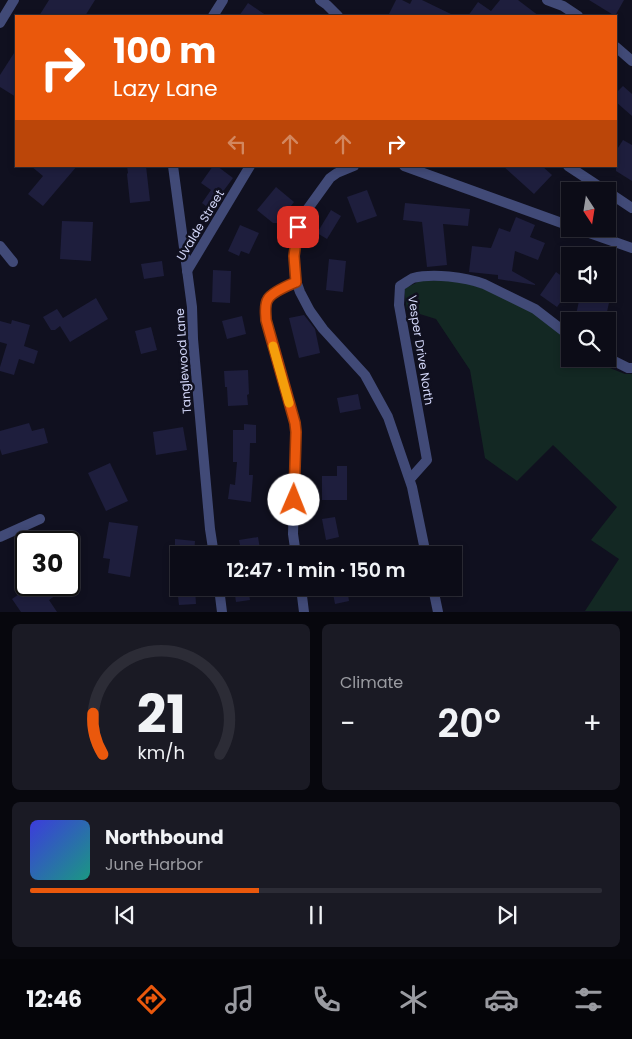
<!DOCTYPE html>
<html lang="en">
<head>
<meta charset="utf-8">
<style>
	:root { --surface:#0c0c17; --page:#1a1a24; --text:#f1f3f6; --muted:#9a9ba1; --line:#2c2c36; --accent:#ea580c }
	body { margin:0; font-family:Poppins,sans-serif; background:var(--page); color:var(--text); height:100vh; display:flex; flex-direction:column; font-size:19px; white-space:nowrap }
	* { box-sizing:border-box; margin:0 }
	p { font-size:16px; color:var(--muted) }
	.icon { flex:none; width:28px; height:28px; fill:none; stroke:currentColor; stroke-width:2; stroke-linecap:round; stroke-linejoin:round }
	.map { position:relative; height:612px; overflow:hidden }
	.drawer { display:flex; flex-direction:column; gap:12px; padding:12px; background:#07070d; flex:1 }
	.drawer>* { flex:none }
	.top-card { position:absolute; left:15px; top:15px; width:602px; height:152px; border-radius:0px; box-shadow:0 2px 8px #0003,0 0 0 1px var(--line); background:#ea580c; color:#fff; overflow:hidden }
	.needle { width:32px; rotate:168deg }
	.buttons { position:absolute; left:561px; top:182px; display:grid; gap:10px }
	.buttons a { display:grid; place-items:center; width:55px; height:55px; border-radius:0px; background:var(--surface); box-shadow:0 2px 8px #0003,0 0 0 1px var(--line); font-size:25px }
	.speed { position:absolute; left:15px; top:531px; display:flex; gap:10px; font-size:25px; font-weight:700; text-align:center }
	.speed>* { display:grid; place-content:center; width:65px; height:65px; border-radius:50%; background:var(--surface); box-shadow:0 2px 8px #0003,0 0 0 1px var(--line); line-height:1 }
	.speed .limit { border:2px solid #111; border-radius:8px; background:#fff; color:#111 }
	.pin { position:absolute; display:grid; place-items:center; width:42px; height:42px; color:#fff; margin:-21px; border-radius:10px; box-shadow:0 2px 8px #0006 }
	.me { position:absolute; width:55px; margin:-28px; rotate:1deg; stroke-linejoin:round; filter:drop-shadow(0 0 4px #0008) }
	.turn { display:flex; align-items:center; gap:18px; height:105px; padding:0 15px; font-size:22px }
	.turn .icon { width:65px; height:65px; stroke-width:2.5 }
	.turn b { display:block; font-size:35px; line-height:42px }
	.lanes { display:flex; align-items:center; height:48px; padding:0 15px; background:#0003; justify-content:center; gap:25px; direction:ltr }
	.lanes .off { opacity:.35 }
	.big { font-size:38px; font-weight:600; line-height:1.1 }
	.drawer .widget { flex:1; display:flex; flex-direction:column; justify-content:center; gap:8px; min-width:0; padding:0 18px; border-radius:8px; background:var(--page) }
	.drawer .dial { align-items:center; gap:0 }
	.dial svg { height:130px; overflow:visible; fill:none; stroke:var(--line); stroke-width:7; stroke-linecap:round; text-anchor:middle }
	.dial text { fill:var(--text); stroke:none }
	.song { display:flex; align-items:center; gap:15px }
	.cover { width:60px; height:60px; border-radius:8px; background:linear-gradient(135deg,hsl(240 70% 55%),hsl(170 70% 35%)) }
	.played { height:5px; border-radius:2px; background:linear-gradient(90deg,var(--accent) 40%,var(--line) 40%) }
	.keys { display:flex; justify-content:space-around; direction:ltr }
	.heat { display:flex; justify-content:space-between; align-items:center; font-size:28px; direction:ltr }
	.drawer .tiles { flex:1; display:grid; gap:12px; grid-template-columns:1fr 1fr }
	.widget:last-child { grid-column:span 2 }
	.trip { position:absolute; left:170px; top:546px; width:292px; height:50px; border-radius:0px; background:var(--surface); box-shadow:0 2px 8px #0003,0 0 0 1px var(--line); font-weight:600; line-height:50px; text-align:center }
	.dock { display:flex; height:80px; justify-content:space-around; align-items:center; background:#050509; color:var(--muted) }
	.dock .icon { width:35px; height:35px }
	.dock .on { color:var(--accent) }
	.dock b { font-size:22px; color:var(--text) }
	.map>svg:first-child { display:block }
	.green { fill:#132823 }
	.building { fill:#1e1e3d }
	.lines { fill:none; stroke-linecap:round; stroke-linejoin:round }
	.minor { stroke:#414a77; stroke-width:10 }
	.route-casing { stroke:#983908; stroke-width:12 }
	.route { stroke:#ea580c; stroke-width:9 }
	.slow { stroke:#f59e0b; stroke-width:9 }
	.labels { text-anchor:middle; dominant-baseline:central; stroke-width:5; stroke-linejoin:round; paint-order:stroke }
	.street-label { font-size:12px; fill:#d3d7f9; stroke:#10101f }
</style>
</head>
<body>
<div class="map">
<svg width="632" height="612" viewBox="0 0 632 612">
	<rect width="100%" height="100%" fill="#10101f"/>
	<path class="green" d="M442,280L463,282L499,294L532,311L559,332L570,343V359H587L625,374H632V611H585L619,559L591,540L617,507L553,445L517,481L485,458L470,370L436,319L407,310L404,289L420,281Z"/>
	<g class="building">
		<path d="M49,0H95L85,16H39Z"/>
		<path d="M396,0H402L410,4L412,0H422L455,16H388Z"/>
		<path d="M500,0H518L539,16H468L478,2L491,11Z"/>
		<path d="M589,0H624L615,16Z"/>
		<path d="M248,3L267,16H239Z"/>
		<path d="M16,50V97L0,87V75Z"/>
		<path d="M623,86L632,94V116L616,102V93Z"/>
		<path d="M623,140L632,145V181L616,171V151Z"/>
		<path d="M31,166H77L43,206L28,194L43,176Z"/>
		<path d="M127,166H146L150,201L130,203L127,174L128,173Z"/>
		<path d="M213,166H217L233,178L210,209L202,203L211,190L201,183Z"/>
		<path d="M503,166H542L552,175L534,194Z"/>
		<path d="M276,187L294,202L278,223H273L257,210Z"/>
		<path d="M367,190L377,216L357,223L347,197Z"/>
		<path d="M405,203L470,209L468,226L443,224L447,265L427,267L422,222L403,220Z"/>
		<path d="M331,210L341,216L327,239L317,233Z"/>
		<path d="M516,217L535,225L530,237L545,243L538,260L515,251L512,271L535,284V285L498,279V275L469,272L472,246L491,248L499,228L510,232Z"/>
		<path d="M62,221L93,222L91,261L60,259Z"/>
		<path d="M240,225L259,233L249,254L241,251L239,256L228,251Z"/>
		<path d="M329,259L346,261L343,292L326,290Z"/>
		<path d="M162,261L164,276L144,279L141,264Z"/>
		<path d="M213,270L231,271L230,303L212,302Z"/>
		<path d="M556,272L570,282V289L557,307L540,295Z"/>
		<path d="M592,294L610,298L605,321H589L590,318L576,315L580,296L591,299Z"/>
		<path d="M96,298L108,319L70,342L60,326L55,330H51L43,317L57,309L63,318Z"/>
		<path d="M304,315L315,329L320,353L299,358L289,318Z"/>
		<path d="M242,316L246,334L227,339L222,321Z"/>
		<path d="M12,320L30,325L24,346L38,351L34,364L19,359L14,375L0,371V367L7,344L0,342V321L11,324Z"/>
		<path d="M151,327L157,350L141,354L135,331Z"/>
		<path d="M248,370L249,394L247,395L248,405L228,406L227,387H225L224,371Z"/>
		<path d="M358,394L361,409L340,413L337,398Z"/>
		<path d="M29,423L32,431L44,428L48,443L2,455L0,449V431Z"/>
		<path d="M244,424L256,425V443H250L249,475H253L251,502L228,499L230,484L235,485L237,462H233V430H244Z"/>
		<path d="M183,427L187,450L156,455L153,432Z"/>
		<path d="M110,463L128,501L106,511L88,473Z"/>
		<path d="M337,466H347V500H322V476H337Z"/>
		<path d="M335,517L339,537L326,540L322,519Z"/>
		<path d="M109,522L138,526L130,577L108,573L110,559L103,558Z"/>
		<path d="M258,537L261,555H242L239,540Z"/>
		<path d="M175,539L195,541L194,552L175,551Z"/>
		<path d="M22,585H49L56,595L49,600L57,612H21L12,599L25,590Z"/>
		<path d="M177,588H195L196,604L179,605Z"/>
		<path d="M234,588H248L250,600L236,602Z"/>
		<path d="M332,588H347L349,601L335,604Z"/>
	</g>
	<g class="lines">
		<g class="minor">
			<path d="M320,0L327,5L338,16"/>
			<path d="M547,0L563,6L578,16"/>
			<path d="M213,16L223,0"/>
			<path d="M0,23L14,0"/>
			<path d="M616,47L632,61"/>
			<path d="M173,166L192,307L193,339L210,529L214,555"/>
			<path d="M354,166L337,173L330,178L304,214L297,227L294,256L295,278L300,292L310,311L323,329L365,375L388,417L412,487L426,555"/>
			<path d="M404,166L570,226"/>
			<path d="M568,166L606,191"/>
			<path d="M608,192L632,208"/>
			<path d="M578,229L632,248"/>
			<path d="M0,246L13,262"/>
			<path d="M187,271L250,166"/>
			<path d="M608,358L628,368H632"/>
			<path d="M410,479L427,460L399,305L400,286C404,284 409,280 413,278C433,273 465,277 484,284L535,309L570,336"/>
			<path d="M0,537L40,519"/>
			<path d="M296,555L293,534L296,433L295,423L266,320C266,314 265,305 268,299C272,292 289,285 296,282"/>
			<path d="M219,588L222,612"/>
			<path d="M301,588L304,612"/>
			<path d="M433,588L438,612"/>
		</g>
	</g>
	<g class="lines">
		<g class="route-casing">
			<path id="route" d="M294,500L296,432L295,423L266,320C266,314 264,305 268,299C272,292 289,285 296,282L294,256L298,227"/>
		</g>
		<use href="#route" class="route"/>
		<path class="slow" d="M273,346L289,403"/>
	</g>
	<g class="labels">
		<g class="street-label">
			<text transform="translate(200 225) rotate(-59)">Uvalde Street</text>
			<text transform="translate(421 350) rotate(81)">Vesper Drive North</text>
			<text transform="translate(183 361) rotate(-94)">Tanglewood Lane</text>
		</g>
	</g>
</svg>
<div class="buttons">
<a><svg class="needle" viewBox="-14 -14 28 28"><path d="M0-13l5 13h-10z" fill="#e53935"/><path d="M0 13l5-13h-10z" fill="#9a9ba1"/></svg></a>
<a><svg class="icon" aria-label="sound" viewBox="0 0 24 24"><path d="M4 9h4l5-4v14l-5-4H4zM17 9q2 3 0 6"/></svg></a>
<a><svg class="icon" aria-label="search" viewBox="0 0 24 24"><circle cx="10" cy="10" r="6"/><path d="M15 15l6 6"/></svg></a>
</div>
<div class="speed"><div class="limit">30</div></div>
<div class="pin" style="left:298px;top:227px;background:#d93025"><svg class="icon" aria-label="arrive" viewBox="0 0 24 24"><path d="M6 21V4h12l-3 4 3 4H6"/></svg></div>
<svg class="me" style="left:294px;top:500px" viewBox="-20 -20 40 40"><circle r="19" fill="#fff"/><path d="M0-13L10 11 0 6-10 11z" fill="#ea580c"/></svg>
<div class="trip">12:47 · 1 min · 150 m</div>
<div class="top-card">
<div class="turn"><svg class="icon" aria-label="right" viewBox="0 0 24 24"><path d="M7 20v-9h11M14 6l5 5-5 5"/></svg><div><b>100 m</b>Lazy Lane</div></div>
<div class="lanes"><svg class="icon off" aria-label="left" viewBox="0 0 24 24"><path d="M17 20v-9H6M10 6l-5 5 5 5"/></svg><svg class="icon off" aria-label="ahead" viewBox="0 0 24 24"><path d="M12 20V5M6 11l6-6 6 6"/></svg><svg class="icon off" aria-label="ahead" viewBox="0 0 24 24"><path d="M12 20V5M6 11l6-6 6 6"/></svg><svg class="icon" aria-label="right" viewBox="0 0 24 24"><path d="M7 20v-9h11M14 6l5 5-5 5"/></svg></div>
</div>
</div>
<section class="drawer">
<div class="tiles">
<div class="widget dial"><svg viewBox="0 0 100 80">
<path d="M14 69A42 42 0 1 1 86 69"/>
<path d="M14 69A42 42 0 0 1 8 44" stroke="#ea580c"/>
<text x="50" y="56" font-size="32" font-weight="700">21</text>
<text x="50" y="72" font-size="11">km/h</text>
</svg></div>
<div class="widget"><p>Climate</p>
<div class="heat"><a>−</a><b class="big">20°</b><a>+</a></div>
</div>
<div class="widget">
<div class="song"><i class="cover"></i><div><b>Northbound</b><p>June Harbor</p></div></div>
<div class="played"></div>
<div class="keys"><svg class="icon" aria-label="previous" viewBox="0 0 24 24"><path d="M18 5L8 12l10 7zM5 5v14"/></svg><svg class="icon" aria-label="pause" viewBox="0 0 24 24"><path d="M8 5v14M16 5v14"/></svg><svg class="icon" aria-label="next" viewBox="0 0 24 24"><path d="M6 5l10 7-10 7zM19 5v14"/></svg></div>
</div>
</div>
</section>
<nav class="dock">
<b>12:46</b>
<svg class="icon on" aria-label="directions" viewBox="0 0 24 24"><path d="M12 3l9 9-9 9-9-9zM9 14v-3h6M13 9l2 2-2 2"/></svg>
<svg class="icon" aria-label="music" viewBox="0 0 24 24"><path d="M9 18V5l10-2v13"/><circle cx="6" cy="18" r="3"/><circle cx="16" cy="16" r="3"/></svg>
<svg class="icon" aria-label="phone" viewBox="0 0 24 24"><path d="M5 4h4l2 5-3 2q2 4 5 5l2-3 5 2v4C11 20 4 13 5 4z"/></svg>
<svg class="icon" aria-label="climate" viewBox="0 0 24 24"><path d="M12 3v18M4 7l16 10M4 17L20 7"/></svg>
<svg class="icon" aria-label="car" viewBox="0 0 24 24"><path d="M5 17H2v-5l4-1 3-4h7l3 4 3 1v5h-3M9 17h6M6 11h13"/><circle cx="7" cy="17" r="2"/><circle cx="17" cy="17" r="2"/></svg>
<svg class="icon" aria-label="filters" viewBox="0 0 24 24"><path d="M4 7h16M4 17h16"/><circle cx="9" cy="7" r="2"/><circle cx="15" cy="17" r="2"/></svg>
</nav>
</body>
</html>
